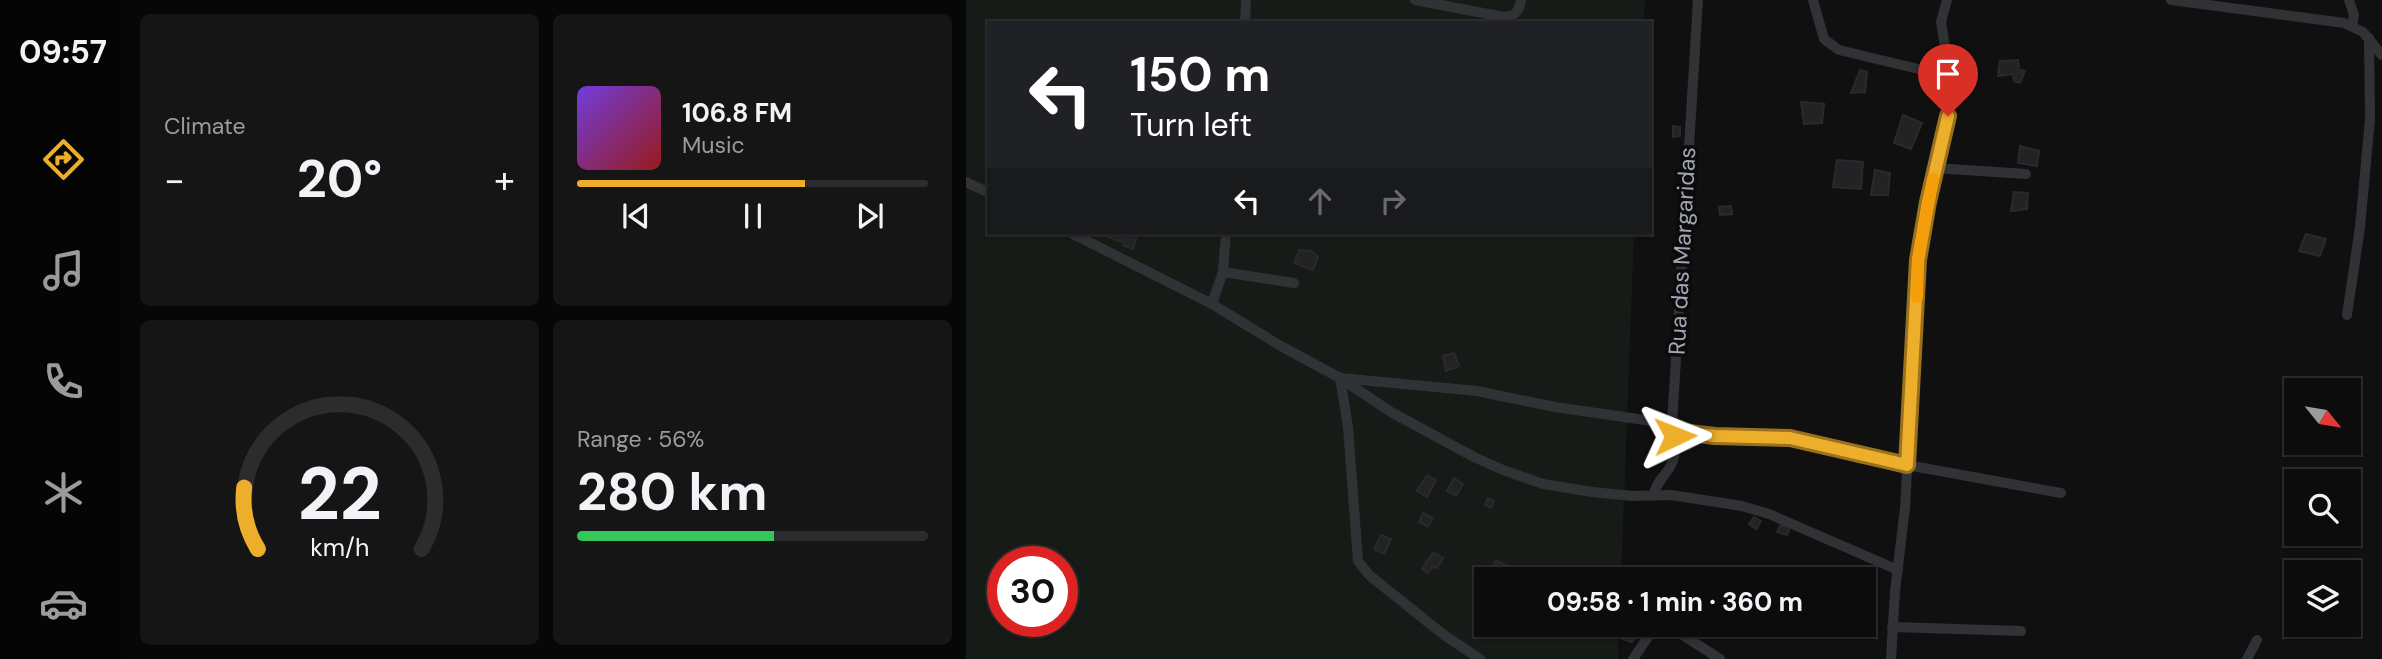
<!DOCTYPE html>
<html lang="en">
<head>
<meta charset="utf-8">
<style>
	:root { --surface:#0c0c0d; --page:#151516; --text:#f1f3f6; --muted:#9a9b9d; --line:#2c2c2e; --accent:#edae2c }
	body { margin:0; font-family:"DM Sans",sans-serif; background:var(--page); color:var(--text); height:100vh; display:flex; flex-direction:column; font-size:26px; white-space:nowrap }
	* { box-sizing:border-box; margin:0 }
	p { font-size:23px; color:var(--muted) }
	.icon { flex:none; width:38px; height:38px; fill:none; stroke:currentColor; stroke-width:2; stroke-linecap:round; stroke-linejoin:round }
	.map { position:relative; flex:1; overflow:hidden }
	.sheet { display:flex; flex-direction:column; gap:14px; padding:14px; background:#070707; width:840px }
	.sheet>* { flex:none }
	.top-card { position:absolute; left:21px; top:21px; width:665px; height:214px; border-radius:0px; box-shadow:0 2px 5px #0004,0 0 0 2px var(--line); background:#202124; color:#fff; overflow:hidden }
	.needle { width:46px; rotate:120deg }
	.tools { position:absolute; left:1318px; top:378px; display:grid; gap:14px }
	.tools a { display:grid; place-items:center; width:77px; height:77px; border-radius:0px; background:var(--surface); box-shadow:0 2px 5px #0004,0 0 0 2px var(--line); font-size:35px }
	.speed { position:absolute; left:21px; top:546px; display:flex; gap:14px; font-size:35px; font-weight:700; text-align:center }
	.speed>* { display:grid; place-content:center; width:91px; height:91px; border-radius:50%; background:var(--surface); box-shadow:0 2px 5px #0004,0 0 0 2px var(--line); line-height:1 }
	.speed .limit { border:10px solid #d22; background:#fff; color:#111 }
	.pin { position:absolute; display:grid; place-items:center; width:60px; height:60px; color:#fff; margin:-72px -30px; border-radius:50% 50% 50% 0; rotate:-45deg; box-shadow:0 0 7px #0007 }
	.pin .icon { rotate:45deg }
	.me { position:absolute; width:77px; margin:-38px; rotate:88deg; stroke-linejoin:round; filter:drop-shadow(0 0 5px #0008) }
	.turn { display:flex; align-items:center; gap:24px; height:147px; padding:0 28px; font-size:32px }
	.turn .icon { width:91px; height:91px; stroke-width:2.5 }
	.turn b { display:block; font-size:49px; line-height:60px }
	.lanes { display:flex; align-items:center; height:66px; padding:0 28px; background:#0003; justify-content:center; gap:35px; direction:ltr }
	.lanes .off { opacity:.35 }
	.big { font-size:52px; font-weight:700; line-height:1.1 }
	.sheet .tile { flex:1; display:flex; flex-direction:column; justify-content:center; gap:10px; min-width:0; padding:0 24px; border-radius:10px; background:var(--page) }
	.sheet .dial { align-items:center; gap:0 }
	.dial svg { height:182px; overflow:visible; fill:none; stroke:var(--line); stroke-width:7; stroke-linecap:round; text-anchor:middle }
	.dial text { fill:var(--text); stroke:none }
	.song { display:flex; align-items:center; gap:21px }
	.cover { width:84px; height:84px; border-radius:10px; background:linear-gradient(135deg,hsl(260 70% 55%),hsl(0 70% 35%)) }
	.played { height:7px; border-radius:4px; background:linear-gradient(90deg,var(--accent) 65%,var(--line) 65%) }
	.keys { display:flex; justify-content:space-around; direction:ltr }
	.heat { display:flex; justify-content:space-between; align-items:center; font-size:38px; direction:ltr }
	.charge { height:10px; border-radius:5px; background:linear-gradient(90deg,#34c759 56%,var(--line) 0) }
	.sheet .tiles { flex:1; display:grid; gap:14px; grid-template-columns:repeat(2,1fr) }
	.trip { position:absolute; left:508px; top:567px; width:402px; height:70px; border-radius:0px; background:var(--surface); box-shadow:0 2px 5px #0004,0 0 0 2px var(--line); font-weight:700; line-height:70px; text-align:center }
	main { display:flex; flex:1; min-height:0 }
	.menu { display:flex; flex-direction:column; width:126px; justify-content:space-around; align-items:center; background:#050505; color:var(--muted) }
	.menu .icon { width:49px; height:49px }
	.menu .selected { color:var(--accent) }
	.menu b { font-size:32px; color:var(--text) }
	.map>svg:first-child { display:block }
	.green { fill:#161b17; fill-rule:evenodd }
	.building { fill:#232325; stroke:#2a2a2d; stroke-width:2 }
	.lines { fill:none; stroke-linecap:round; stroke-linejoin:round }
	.minor { stroke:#313236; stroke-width:10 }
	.route-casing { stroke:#9a711d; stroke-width:18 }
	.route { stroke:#edae2c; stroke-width:12 }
	.slow { stroke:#f59e0b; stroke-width:12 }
	.labels { text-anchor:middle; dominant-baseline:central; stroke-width:7; stroke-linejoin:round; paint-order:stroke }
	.street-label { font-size:23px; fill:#a1a6b2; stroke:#0b0b0c }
</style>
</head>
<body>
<main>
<nav class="menu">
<b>09:57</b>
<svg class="icon selected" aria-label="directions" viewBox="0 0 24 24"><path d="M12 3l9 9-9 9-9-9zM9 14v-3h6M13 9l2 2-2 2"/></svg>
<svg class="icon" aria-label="music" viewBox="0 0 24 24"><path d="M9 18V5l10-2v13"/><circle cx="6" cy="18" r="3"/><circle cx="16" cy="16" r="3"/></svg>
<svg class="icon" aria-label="phone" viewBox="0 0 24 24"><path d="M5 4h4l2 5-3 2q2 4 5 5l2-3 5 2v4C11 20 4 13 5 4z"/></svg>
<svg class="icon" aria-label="climate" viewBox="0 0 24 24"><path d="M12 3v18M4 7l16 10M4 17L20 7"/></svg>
<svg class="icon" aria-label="car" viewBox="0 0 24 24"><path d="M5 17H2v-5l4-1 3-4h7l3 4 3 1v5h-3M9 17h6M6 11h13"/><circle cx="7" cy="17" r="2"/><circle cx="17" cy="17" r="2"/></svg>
</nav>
<section class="sheet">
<div class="tiles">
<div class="tile"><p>Climate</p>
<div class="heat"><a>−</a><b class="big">20°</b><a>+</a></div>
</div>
<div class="tile">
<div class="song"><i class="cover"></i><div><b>106.8 FM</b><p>Music</p></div></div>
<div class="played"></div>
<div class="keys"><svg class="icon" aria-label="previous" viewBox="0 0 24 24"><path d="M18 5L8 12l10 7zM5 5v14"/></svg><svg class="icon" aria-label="pause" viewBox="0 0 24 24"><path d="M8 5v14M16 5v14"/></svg><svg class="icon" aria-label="next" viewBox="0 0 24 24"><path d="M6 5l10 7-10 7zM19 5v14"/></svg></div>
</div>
<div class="tile dial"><svg viewBox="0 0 100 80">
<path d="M14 69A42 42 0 1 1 86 69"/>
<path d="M14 69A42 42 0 0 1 8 42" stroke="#edae2c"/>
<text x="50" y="56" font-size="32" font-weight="700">22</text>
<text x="50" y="72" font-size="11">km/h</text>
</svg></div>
<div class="tile"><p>Range · 56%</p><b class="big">280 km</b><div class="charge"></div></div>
</div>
</section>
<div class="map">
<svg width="1416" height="659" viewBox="0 0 1416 659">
	<rect width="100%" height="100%" fill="#101011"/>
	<path class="green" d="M0,0H679L678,23H23V233H668L655,579H520V625H653L652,659H0ZM37,562H96V621H37Z"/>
	<g class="building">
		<path d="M1052,60L1053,70L1059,71L1054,83L1048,81L1047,74L1032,76L1034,61Z"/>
		<path d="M894,70L901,72L899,92L885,93Z"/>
		<path d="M835,102L858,104L856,123L838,124Z"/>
		<path d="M937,115L956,123L945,149L928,143Z"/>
		<path d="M707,126L714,127V136L707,137Z"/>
		<path d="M1054,146L1073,151L1071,166L1052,163Z"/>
		<path d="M871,160L897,162L895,189L867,187Z"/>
		<path d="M909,170L924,173L922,195H905Z"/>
		<path d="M1048,192L1062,193L1061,209L1045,211Z"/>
		<path d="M765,206L766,214L754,215L753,207Z"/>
		<path d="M144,233H161L155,242L142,237Z"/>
		<path d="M162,233L171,234L167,249L157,245Z"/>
		<path d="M1340,234L1360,239L1354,256L1333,251Z"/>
		<path d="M333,250L345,251L352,257L347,270L328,263Z"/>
		<path d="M488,353L493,366L480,371L477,356Z"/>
		<path d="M461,475L470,480L461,497L451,491Z"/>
		<path d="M488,478L497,484L490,496L481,491Z"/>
		<path d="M522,498L528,501L525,508L519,505Z"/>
		<path d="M457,513L467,518L462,527L453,522Z"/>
		<path d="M788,517L795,521L790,529L783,524Z"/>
		<path d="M820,525L824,528L821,535L811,532L814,526Z"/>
		<path d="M415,535L425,539L418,554L408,549Z"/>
		<path d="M467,552L477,558L471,568L466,567L462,573L456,569Z"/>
		<path d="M530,560L539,565L534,575L524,570Z"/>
		<path d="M791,568L802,573L799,579H786Z"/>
		<path d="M662,625L674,630L666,642L654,638Z"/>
	</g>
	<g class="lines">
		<g class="minor">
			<path d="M449,0L538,17C550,16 553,11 555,0"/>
			<path d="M847,0L858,39L873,50L986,77"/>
			<path d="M1205,0L1378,23L1397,32L1416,55"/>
			<path d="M1383,0L1388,15L1386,26"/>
			<path d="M279,23L280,0"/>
			<path d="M969,168L1060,174"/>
			<path d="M0,182L23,193"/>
			<path d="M105,233L246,304L313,345L374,378L425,412L508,457L537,470L577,484L626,492L667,496L705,495L776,506L803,514L932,570"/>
			<path d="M257,272L328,283"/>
			<path d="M246,304L257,272L260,233"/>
			<path d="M1381,315L1394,227L1404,119L1403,38"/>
			<path d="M374,378L382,427L392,561L403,575L478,635L514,659"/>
			<path d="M374,378L511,391L589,407L706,424"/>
			<path d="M707,431L749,436L836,440L941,465L1095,493"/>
			<path d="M687,496C690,484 695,480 702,470C712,456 710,440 706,424L732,0"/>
			<path d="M701,625L754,659"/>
			<path d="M926,627L1055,631"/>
			<path d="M667,659L690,625"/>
			<path d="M925,659L929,591L939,508L952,260L962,202L986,90L975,22L981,0"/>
			<path d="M1281,659L1291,640"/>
		</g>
	</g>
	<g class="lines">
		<g class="route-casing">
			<path id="route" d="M709,436L707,431L749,436L824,438L941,465L952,260L962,202L982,116"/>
		</g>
		<use href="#route" class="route"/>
		<path class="slow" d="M951,297L952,260L967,179"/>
	</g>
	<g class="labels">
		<g class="street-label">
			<text transform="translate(716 251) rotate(-87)">Rua das Margaridas</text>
		</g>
	</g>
</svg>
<div class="tools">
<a><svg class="needle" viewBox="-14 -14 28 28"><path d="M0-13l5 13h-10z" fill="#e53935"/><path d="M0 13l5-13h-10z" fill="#9a9b9d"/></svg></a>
<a><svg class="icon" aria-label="search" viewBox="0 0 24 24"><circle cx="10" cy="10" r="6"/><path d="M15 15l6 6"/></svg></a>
<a><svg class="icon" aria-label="layers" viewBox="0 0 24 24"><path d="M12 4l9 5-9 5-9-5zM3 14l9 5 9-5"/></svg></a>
</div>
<div class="speed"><div class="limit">30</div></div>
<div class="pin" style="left:982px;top:116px;background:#d93025"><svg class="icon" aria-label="arrive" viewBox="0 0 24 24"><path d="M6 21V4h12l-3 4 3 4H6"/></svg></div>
<svg class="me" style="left:709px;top:436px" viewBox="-20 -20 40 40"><path d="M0-17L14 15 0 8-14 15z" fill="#edae2c" stroke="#fff" stroke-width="4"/></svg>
<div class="trip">09:58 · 1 min · 360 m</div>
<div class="top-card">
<div class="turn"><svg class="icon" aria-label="left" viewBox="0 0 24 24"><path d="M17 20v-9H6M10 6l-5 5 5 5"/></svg><div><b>150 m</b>Turn left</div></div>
<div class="lanes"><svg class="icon" aria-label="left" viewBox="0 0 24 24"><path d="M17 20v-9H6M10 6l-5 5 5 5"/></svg><svg class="icon off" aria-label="ahead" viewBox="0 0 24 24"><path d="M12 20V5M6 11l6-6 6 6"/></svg><svg class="icon off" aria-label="right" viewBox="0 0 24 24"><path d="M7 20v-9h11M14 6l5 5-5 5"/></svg></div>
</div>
</div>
</main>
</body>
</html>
